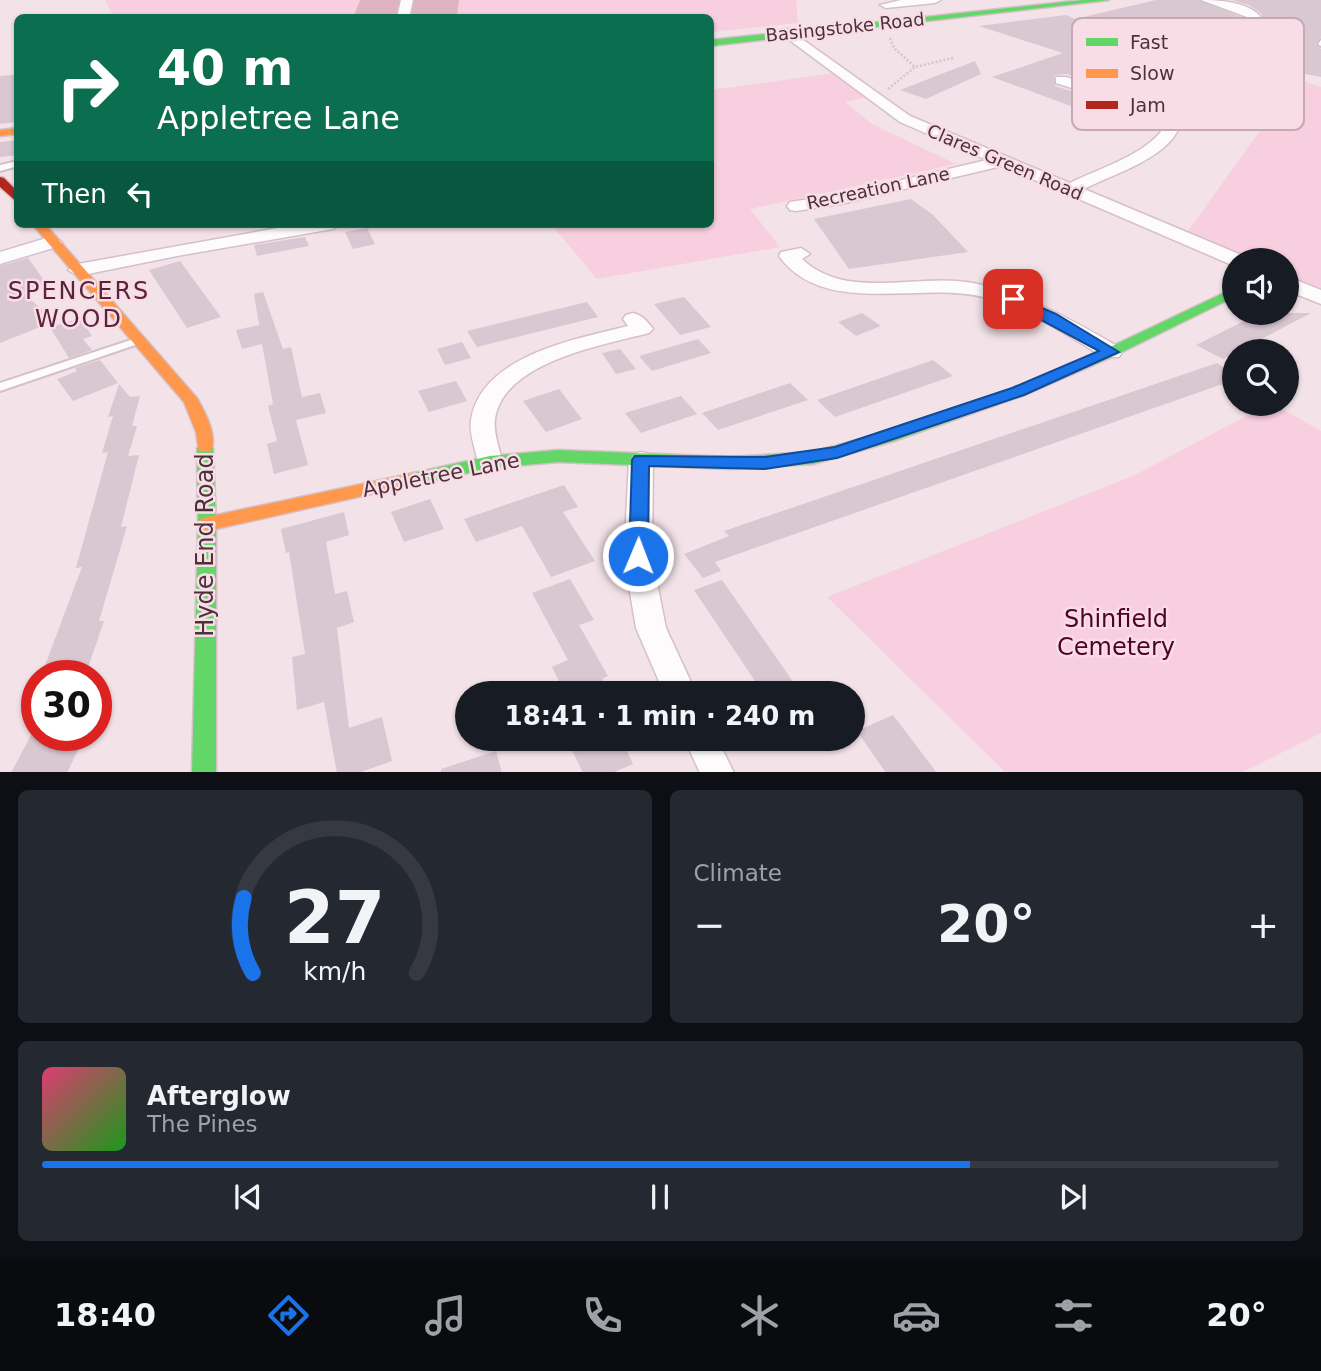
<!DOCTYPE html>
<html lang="en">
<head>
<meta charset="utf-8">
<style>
	:root { --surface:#171b24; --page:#242831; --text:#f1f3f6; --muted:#9ea1a6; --line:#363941; --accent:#1a73e8 }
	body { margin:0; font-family:"DejaVu Sans",sans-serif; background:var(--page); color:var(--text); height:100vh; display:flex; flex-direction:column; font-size:26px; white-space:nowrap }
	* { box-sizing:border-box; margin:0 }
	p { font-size:23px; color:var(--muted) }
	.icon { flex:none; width:38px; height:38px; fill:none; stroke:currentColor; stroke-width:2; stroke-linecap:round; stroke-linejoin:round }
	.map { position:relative; height:772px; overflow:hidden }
	.panel { display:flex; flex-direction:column; gap:18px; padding:18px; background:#0d0f14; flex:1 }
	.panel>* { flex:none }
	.top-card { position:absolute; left:14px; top:14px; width:700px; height:214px; border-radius:10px; box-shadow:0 2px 5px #0004; background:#0b6e4f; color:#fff; overflow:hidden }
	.fabs { position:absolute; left:1222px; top:248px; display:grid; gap:14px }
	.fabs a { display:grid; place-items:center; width:77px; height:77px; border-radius:50%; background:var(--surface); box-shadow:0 2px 5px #0004; font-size:35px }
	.speed { position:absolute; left:21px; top:660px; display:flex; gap:14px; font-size:35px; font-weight:700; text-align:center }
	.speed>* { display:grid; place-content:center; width:91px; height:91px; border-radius:50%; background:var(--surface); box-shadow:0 2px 5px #0004; line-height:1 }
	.speed .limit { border:10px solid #d22; background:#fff; color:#111 }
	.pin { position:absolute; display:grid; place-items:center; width:60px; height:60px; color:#fff; margin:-30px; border-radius:14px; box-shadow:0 4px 10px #0006 }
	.me { position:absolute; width:77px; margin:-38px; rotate:1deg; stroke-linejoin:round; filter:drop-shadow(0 0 5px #0008) }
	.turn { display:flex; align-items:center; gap:24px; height:147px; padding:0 28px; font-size:32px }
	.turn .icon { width:91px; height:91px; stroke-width:2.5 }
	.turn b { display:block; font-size:49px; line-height:60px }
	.then { display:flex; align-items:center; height:66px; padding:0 28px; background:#0003; gap:14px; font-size:26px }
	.big { font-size:52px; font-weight:800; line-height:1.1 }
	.panel .card { flex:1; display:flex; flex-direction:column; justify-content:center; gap:10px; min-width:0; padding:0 24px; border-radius:10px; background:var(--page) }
	.panel .dial { align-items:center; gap:0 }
	.dial svg { height:182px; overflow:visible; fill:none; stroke:var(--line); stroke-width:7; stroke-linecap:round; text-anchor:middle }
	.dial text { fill:var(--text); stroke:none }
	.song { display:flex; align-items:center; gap:21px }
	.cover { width:84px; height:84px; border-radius:10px; background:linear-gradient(135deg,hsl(340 70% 55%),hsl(120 70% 35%)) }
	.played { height:7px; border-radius:4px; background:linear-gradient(90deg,var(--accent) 75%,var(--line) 75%) }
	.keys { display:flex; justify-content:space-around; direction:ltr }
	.heat { display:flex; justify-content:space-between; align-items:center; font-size:38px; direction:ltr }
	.panel .tiles { flex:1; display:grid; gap:18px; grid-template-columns:1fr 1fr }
	.card:last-child { grid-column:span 2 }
	.trip { position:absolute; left:455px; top:681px; width:410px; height:70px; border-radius:35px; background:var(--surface); box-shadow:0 2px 5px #0004; font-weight:800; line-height:70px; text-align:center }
	.tab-bar { display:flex; height:112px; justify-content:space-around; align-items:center; background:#090b0e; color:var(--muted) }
	.tab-bar .icon { width:49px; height:49px }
	.tab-bar .active { color:var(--accent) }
	.tab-bar b { font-size:32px; color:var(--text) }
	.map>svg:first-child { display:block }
	.green { fill:#f8cfde }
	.forest { fill:#deb4c3 }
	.building { fill:#d9c7d1 }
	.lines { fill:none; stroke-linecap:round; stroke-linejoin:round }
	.lane-casing { stroke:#d5c0c8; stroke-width:4 }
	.street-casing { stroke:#d5c0c8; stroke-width:3 }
	.fast-casing { stroke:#d5c0c8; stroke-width:3 }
	.slow-casing { stroke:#d5c0c8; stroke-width:3 }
	.jam-casing { stroke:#d5c0c8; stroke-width:3 }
	.path { stroke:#cfc7ca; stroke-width:2.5; stroke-dasharray:2 2; stroke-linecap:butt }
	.lane { fill:#fdfbfc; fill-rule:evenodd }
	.street { fill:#fdfbfc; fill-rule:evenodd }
	.fast { fill:#63d668; fill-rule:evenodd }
	.slow { fill:#ff974d; fill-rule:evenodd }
	.jam { fill:#b3261e; fill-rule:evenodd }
	.route { fill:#1a73e8; stroke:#114b97; stroke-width:2 }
	.labels { text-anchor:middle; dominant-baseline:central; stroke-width:5; stroke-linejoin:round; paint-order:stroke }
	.far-street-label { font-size:18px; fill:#4c313b; stroke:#f9dde6 }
	.street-label { font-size:21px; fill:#4c313b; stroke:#f9dde6 }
	.quarter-label { font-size:24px; letter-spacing:2px; fill:#59233a; stroke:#f9dde6 }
	.near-street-label { font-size:24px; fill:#4c313b; stroke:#f9dde6 }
	.near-park-label { font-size:24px; fill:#4f012b; stroke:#f9dde6 }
	.key { fill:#f9dde6; stroke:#c5a9b3; stroke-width:2 }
	.key-label { font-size:19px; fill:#4c313b }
</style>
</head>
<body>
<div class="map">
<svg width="1321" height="773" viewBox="0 0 1321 773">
	<rect width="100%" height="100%" fill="#f3e3e8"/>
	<g class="green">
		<path d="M105,0H360L353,18L114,17Z"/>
		<path d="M459,0H796L798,23L711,32L710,18L457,17Z"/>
		<path d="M834,73L868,97L845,102L872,124L956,164L750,209L780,247L597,279L551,224H710L711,90Z"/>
		<path d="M1297,79L1321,87V294L1286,279V261H1246L1186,234Z"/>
		<path d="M1269,404H1274L1321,431V733L1243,772H1005L827,597L1133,476Z"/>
	</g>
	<path class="forest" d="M360,0H459L457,17L353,18Z"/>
	<g class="building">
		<path d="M1156,0H1199L1243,18L1234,30L1221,28L1214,33L1217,41L1283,52L1290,47V43L1283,38L1251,33L1262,18V14L1249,5L1232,0H1321V37L1315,44L1321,49V77L1290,71L1220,103L1188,93L1206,74L1203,65L1196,60L1116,36L1107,44L1185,72L1171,87L1157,83L1129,95L1067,74L1054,75L1055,86L1109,103L1087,112L992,77L1063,53L979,26L1066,15L1075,19Z"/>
		<path d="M975,61L981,74L926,99L900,90Z"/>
		<path d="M14,75L17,122L0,124V76Z"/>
		<path d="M18,140V155L0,157V142Z"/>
		<path d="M911,199L933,215L968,252L849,269L814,219Z"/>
		<path d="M367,228L375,244L353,249L345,232Z"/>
		<path d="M305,237L309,246L257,256L254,245Z"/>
		<path d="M28,258L48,286L23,293L55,321L0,343V266Z"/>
		<path d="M180,261L221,317L187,328L149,270Z"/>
		<path d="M263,292L283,349L291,347L302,397L320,393L326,413L296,420L308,465L274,474L267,444L277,441L268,406L273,404L262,344L242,349L236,330L259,325L254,294Z"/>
		<path d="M684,297L711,327L680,335L654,304Z"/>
		<path d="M587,302L598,317L477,347L467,331Z"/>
		<path d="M862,313L881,326L856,336L838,322Z"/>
		<path d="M1260,313H1311L1223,359L1196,345Z"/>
		<path d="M80,318L92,336L83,339L92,350L69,358L50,327Z"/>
		<path d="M698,339L711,353L652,371L639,356Z"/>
		<path d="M462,342L471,358L445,365L437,349Z"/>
		<path d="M620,349L636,369L616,374L602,353Z"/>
		<path d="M100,360L118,383L73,401L57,379L77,371L75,368Z"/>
		<path d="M933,360L953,376L835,417L817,400Z"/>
		<path d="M1217,363L1234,374V380L715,562L721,571L703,578L684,554L729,536L724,531Z"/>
		<path d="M456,381L467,401L429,412L418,391Z"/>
		<path d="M790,383L808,400L718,430L702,413Z"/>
		<path d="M119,384L130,397L140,396L132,426H137L128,456L139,455L121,527L127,526L99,621H104L85,676H41L82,567L76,568L108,452L102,453L113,416L108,417Z"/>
		<path d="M559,389L582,419L546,432L523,401Z"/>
		<path d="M681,396L697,414L641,433L625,413Z"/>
		<path d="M564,485L578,507L563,512L595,561L551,577L522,526L476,542L464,519Z"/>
		<path d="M430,499L444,529L404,542L391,512Z"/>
		<path d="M344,512L349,535L326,542L335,594L347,591L354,622L337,628L349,728L382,717L392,761L358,773H337L324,702L297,710L292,657L305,654L289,552L286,553L281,529Z"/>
		<path d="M570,579L594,620L579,625L608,676L602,679L611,693H565L552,667L568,660L532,593Z"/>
		<path d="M722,580L801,693H763L694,590Z"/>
		<path d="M893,715L937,773H886L857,731Z"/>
		<path d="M31,735H85L67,773H11Z"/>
		<path d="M600,738H621L633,764L612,773H583L572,750Z"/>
		<path d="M496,751L502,773H441V769Z"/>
	</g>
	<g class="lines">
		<g class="lane-casing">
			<g id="lane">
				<path d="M1321,40V46L1318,44Z"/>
				<path d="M18,161V166L0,171V165Z"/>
				<path d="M137,338L141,339L143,341L141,343L0,391V383Z"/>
			</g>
		</g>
		<g class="street-casing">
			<g id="street">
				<path d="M401,0H413L409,18H397Z"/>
				<path d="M901,0H941L935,3L886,8L880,5Z"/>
				<path d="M1201,0C1220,0 1247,2 1260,16L1246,35L1283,41L1289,45L1283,49L1217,38L1215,35L1221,31L1235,33L1247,17Z"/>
				<path d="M788,29L910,116L1070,183C1101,167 1164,150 1170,112L1124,105L1056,83V77H1066L1131,98L1169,103C1168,87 1182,82 1189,71L1109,43L1115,39L1194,62L1201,67L1203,75L1188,87L1183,98C1191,153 1125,168 1084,189L1246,257L1248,261H1234L1232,265L1002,166L841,204L796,211L790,210L787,206L790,202L841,194L987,160L900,122L784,36V30Z"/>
				<path d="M300,224H342L333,229L177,256L78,276L68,270L78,264Z"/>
				<path d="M53,236L62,242L60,246L0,264V252Z"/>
				<path d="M801,248L810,254L802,259C848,302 919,272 973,283C1027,294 1072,320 1119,347L1122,352L1119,357H1103C1065,333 1026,308 983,297C921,281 823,318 779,256L781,252Z"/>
				<path d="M1286,276L1321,290V304L1286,290Z"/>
				<path d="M633,313C642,315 647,321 653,329L649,333C603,345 503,362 495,419C493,433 500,449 502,462L499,468L490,470L481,468L478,462C475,449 469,433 471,420C481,355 577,339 628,326L623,319L626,315Z"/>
				<path d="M641,452L650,454L653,460L652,557L666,628L696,693H664L636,628L624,557L629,460L632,454Z"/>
				<path d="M684,738H717L734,773H700Z"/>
			</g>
		</g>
		<g class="fast-casing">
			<g id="fast">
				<path d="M1083,0H1109L710,46V40Z"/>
				<path d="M1234,288V297L1116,355L1024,395L894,441L813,464L731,469L558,462L490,468L414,485L408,483L405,479L408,475L414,473L490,456L558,450L731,457L813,452L882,433L1012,389L1106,349Z"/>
				<path d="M205,442L213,448L216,524V773H192L198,524L197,448Z"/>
			</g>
		</g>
		<g class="slow-casing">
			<g id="slow">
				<path d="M18,128V134L0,136V130Z"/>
				<path d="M32,224H45L197,398C205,412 218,436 211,452H199L196,432L184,402Z"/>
				<path d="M414,473L420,475L423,479L420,483L207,531L200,529L198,524L200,519L207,517Z"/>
			</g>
		</g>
		<g class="jam-casing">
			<path id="jam" d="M0,177L4,178L18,192V203L0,187Z"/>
		</g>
		<g class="path">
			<path d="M1104,17L1143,30"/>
			<path d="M890,38L894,48L915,67"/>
			<path d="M1075,69L1079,67L1076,63L1106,53"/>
			<path d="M888,89L915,67L953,58"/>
		</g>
		<use href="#lane" class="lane"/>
		<use href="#street" class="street"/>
		<use href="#fast" class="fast"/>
		<use href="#slow" class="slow"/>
		<use href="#jam" class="jam"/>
	</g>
	<path class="route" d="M1013,295L1056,314L1119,352L1024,395L837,458L765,469L649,466L648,556L645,562H631L629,556L632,460L635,456L765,457L835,447L1012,388L1099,351L1008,302V296Z"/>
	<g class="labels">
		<g class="far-street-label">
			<text transform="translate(845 27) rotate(-6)">Basingstoke Road</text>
			<text transform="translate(1005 162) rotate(23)">Clares Green Road</text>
			<text transform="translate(878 188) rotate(-12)">Recreation Lane</text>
		</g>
		<g class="street-label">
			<text transform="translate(441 475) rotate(-11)">Appletree Lane</text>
		</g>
		<g class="quarter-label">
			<text x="79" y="291">SPENCERS<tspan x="79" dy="28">WOOD</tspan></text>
		</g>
		<g class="near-street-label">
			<text transform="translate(205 545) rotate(-90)">Hyde End Road</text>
		</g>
		<g class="near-park-label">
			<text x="1116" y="619">Shinfield<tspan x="1116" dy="28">Cemetery</tspan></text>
		</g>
	</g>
	<rect x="1072" y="18" width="232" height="112" rx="10" class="key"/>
	<rect x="1086" y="38" width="32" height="8" fill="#63d668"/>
	<rect x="1086" y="69" width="32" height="9" fill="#ff974d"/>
	<rect x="1086" y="101" width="32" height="8" fill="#b3261e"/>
	<g class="key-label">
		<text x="1130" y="49">Fast</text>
		<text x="1130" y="80">Slow</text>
		<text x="1130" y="112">Jam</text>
	</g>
</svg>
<div class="fabs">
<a><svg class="icon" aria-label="sound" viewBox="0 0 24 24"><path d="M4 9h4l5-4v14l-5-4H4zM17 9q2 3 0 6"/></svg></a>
<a><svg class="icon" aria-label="search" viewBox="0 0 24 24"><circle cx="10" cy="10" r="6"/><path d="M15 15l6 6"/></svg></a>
</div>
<div class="speed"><div class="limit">30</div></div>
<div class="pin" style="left:1013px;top:299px;background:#d93025"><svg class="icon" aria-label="arrive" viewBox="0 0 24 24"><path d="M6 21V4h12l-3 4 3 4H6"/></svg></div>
<svg class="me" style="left:638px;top:556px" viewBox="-20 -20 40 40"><circle r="17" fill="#1a73e8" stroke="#fff" stroke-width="3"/><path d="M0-11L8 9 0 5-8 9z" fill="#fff"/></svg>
<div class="trip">18:41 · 1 min · 240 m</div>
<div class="top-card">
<div class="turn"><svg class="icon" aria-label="right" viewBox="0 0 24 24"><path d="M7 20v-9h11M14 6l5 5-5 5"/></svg><div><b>40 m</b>Appletree Lane</div></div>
<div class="then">Then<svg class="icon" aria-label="left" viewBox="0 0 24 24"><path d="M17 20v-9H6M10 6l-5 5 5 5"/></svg></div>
</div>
</div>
<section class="panel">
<div class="tiles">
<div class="card dial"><svg viewBox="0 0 100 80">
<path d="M14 69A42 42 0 1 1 86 69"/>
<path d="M14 69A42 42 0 0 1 10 36" stroke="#1a73e8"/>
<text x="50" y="56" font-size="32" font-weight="700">27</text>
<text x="50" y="72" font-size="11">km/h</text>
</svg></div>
<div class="card"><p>Climate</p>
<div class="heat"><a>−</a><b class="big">20°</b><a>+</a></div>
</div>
<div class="card">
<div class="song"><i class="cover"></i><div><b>Afterglow</b><p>The Pines</p></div></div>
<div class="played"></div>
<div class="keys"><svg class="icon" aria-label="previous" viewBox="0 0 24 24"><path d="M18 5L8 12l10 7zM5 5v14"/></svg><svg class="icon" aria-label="pause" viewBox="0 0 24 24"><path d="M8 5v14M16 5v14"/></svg><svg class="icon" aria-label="next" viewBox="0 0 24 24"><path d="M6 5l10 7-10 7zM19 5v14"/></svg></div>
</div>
</div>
</section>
<nav class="tab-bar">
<b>18:40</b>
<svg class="icon active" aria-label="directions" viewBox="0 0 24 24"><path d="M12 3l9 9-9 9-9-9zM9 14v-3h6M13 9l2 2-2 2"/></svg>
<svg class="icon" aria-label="music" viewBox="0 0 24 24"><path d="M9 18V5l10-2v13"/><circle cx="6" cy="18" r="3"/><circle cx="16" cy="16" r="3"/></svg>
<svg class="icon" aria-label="phone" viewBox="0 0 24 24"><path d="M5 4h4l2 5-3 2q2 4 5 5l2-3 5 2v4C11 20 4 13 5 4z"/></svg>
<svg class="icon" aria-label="climate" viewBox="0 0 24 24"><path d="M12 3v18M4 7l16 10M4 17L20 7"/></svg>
<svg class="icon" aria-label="car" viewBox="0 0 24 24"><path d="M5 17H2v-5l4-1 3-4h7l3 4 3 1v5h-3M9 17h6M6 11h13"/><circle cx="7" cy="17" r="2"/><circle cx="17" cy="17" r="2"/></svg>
<svg class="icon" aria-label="filters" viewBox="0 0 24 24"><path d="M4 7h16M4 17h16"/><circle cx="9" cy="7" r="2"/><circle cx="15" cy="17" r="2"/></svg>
<b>20°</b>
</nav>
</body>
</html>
